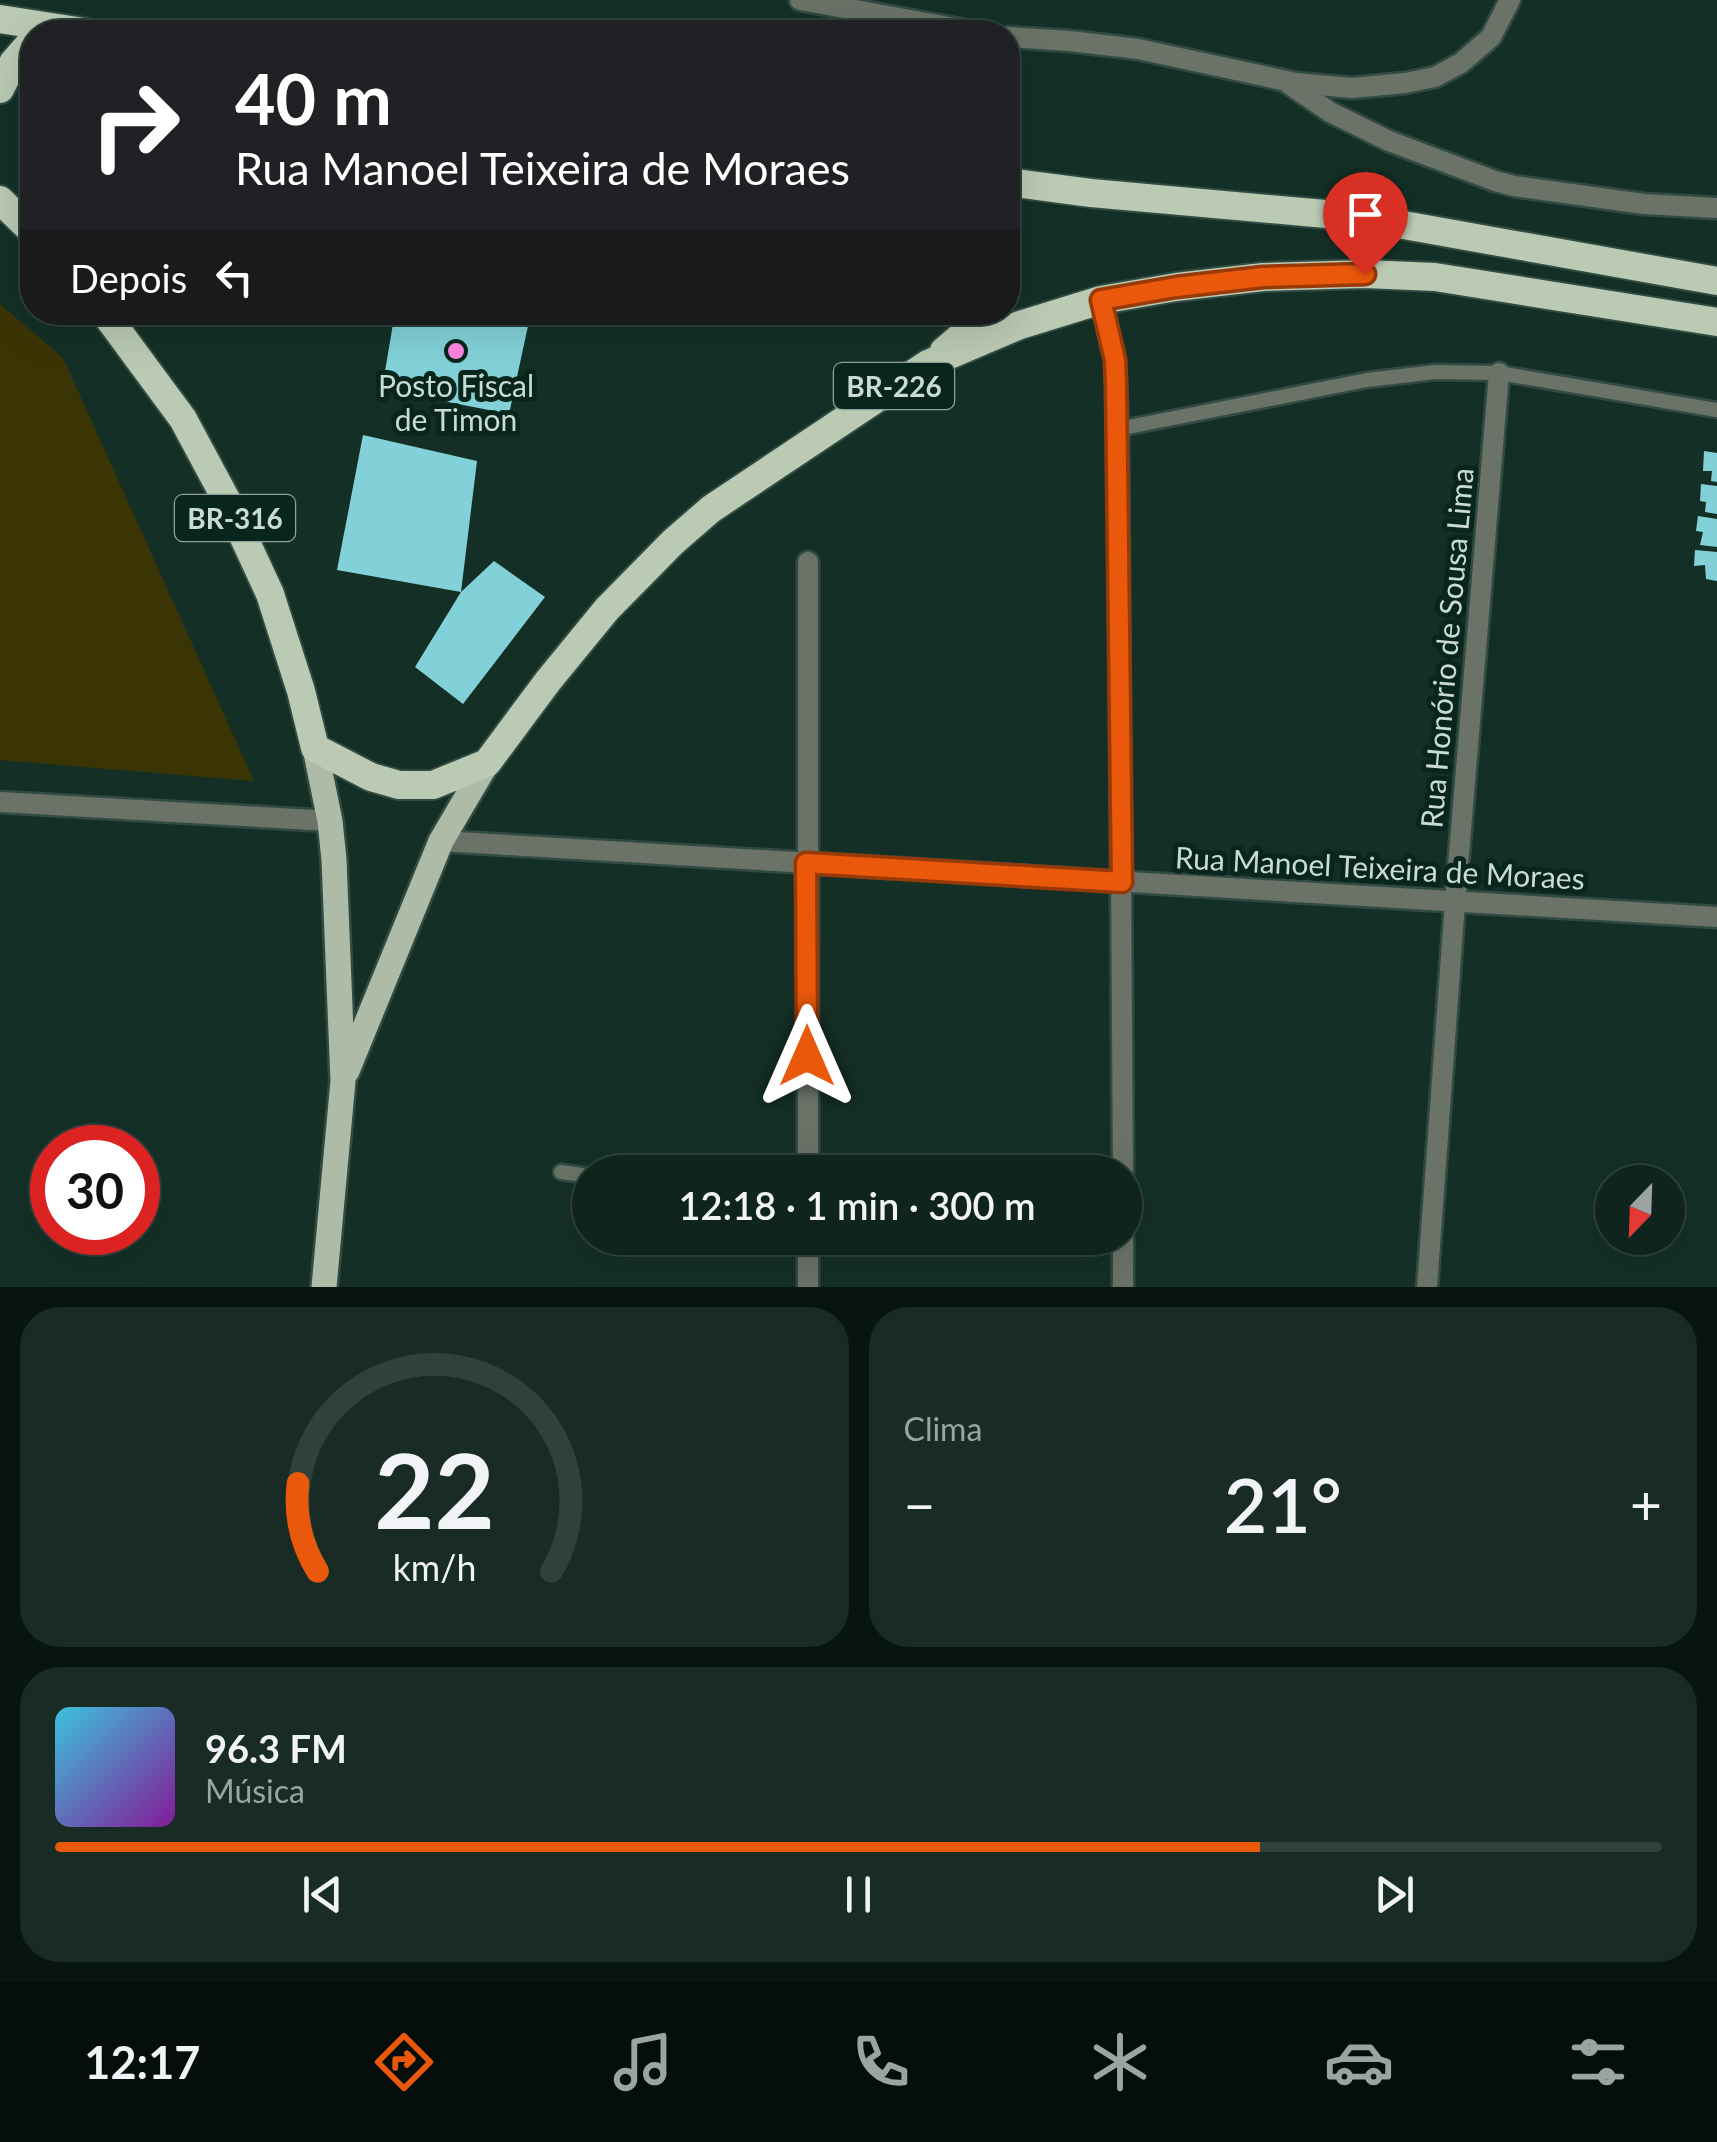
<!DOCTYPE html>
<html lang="pt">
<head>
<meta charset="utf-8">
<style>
	:root { --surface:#0f241c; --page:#182c25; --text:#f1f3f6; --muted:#9ba4a3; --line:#2f413b; --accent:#ea580c }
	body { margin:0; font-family:Lato,sans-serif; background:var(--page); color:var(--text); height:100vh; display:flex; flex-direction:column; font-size:38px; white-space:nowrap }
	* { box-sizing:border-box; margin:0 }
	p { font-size:32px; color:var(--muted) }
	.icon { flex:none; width:55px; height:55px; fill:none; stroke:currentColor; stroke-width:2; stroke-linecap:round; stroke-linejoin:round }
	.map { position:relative; height:1287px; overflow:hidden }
	.drawer { display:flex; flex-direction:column; gap:20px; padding:20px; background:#08140f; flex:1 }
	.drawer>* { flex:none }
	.banner { position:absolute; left:20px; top:20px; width:1000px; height:305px; border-radius:40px; box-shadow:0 10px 40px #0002,0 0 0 2px var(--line); background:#202124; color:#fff; overflow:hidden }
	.needle { width:65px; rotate:203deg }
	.fabs { position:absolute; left:1595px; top:1165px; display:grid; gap:20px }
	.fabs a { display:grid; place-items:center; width:90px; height:90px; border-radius:50%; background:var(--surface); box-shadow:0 10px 40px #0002,0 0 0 2px var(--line); font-size:50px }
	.speed { position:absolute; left:30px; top:1125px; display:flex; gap:20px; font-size:50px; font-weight:700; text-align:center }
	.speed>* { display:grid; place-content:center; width:130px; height:130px; border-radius:50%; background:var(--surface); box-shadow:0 10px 40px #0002,0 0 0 2px var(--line); line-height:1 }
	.speed .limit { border:15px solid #d22; background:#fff; color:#111 }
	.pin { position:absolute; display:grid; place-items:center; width:85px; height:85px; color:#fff; margin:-102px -42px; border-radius:50% 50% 50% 0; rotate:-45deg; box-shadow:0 0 10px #0007 }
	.pin .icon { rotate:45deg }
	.me { position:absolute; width:110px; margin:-55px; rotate:0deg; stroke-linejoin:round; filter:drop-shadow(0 0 8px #0008) }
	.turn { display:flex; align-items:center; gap:35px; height:210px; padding:0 50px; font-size:45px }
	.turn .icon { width:130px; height:130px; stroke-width:2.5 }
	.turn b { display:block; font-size:70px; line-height:85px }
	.then { display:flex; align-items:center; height:95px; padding:0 50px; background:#0003; gap:20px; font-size:38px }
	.big { font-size:75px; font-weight:600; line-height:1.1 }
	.drawer .card { flex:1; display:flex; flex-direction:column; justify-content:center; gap:15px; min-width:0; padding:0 35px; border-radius:40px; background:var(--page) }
	.drawer .dial { align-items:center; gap:0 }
	.dial svg { height:260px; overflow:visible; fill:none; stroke:var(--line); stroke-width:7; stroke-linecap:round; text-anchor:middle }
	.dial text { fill:var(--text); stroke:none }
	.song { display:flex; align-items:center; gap:30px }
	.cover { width:120px; height:120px; border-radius:15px; background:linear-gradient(135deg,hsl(190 70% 55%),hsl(290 70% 35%)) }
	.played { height:10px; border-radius:5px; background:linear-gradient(90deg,var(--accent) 75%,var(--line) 75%) }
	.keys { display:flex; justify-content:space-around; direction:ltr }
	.heat { display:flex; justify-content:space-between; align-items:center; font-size:55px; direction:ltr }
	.drawer .tiles { flex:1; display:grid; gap:20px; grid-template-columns:1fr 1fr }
	.card:last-child { grid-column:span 2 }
	.trip { position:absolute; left:572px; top:1155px; width:570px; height:100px; border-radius:50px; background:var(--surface); box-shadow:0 10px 40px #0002,0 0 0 2px var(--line); font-weight:600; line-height:100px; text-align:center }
	.menu { display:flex; height:160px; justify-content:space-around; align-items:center; background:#060e0b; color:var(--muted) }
	.menu .icon { width:70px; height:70px }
	.menu .on { color:var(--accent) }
	.menu b { font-size:45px; color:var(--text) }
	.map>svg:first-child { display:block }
	.green { fill:#3b3506 }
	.building { fill:#83d1d8 }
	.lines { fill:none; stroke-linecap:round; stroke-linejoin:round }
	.service-casing { stroke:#314b42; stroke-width:19 }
	.minor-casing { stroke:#314b42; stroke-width:25 }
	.primary-casing { stroke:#314b42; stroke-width:30 }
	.trunk-casing { stroke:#314b42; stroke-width:32 }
	.service { stroke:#6b7268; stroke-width:14 }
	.minor { stroke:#6b7268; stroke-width:20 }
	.primary { stroke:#adbba7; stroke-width:25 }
	.trunk { stroke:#bacab3; stroke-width:28 }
	.route-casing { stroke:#983908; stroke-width:25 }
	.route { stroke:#ea580c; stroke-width:18 }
	.poi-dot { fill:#fe86e1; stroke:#09261d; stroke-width:4 }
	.labels { text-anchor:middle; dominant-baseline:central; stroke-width:10; stroke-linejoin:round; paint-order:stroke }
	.shield { fill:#09261d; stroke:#90a49d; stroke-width:2.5 }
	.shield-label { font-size:28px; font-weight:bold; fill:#cadad4 }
	.poi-label { font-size:30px; fill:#cadad4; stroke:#09261d }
	.street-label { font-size:30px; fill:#cadad4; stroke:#09261d }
</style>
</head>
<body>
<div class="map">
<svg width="1717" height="1287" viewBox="0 0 1717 1287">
	<rect width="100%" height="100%" fill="#143026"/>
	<path class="green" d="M0,304L63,358L254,781L0,760Z"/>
	<g class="building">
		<path d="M395,312H531L509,414L382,389Z"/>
		<path d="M363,435L477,461L461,592L494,561L545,597L463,704L415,667L461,592L337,570Z"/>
		<path d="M1704,451L1717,453V482L1711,481L1712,471H1703Z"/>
		<path d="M1701,484L1717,486V514L1705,512L1706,502L1700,501Z"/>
		<path d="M1698,516L1717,519V547L1700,545L1703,532L1696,531Z"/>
		<path d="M1695,550L1717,552V581L1706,579L1705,565L1694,566Z"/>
	</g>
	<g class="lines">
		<g class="service-casing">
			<g id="service">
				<path d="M1118,429L1367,380L1435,372L1499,373L1717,410"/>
				<path d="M561,1172L590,1176"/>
			</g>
		</g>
		<g class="minor-casing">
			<g id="minor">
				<path d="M800,0L976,32"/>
				<path d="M1008,37L1070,41L1138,49L1296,83L1352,88L1405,83L1435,77L1461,63L1491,37L1510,0"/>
				<path d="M1289,84L1330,112L1389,141L1495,181L1514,186L1644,204L1717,208"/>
				<path d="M1101,300L1115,360L1118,429L1123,1172"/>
				<path d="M0,802L330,821"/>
				<path d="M441,841L1717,917"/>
				<path d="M808,1172V562"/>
				<path d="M808,1238V1287"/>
				<path d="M1123,1238V1287"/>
				<path d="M1427,1287L1455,902L1499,373"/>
			</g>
		</g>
		<g class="primary-casing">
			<g id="primary">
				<path d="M315,748L330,821L334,860L343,1081L324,1287"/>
				<path d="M347,1071L441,841L487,763"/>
			</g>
		</g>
		<g class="trunk-casing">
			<g id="trunk">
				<path d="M0,19L84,32"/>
				<path d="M0,89L13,63L32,41"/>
				<path d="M1008,182L1091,193L1359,217L1717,281"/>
				<path d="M0,200L32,231"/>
				<path d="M104,312L183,419L227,501L270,594L301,691L315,748L371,777L399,785H433L487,763L548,681L607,609L673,542L711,509L928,364L1020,325L1101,300L1176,287L1263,277L1365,274L1435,277L1717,322"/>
				<path d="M944,351L964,334L979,312"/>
			</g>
		</g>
		<use href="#service" class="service"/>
		<use href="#minor" class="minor"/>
		<use href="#primary" class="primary"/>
		<use href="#trunk" class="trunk"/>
	</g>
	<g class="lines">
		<g class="route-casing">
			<path id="route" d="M807,1056L806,863L1122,882L1116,385L1115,360L1101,300L1176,287L1263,277L1365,274"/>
		</g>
		<use href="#route" class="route"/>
	</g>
	<circle class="poi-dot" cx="456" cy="351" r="10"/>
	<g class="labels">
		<g class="shield">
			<rect x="834" y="363" width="120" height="46" rx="8"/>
			<rect x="175" y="495" width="120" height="46" rx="8"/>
		</g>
		<g class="shield-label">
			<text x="894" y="386">BR-226</text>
			<text x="235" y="518">BR-316</text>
		</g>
		<g class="poi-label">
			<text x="456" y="385">Posto Fiscal<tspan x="456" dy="34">de Timon</tspan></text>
		</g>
		<g class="street-label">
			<text transform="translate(1446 648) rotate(-85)">Rua Honório de Sousa Lima</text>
			<text transform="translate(1380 867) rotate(3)">Rua Manoel Teixeira de Moraes</text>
		</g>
	</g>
</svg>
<div class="fabs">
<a><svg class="needle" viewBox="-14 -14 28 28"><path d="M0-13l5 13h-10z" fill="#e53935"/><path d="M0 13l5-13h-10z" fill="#9ba4a3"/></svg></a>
</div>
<div class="speed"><div class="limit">30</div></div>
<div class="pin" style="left:1365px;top:274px;background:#d93025"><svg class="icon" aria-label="arrive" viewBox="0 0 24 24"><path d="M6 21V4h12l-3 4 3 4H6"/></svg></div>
<svg class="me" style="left:807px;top:1056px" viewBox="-20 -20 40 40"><path d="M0-17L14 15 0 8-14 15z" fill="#ea580c" stroke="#fff" stroke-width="4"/></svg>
<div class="trip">12:18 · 1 min · 300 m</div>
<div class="banner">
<div class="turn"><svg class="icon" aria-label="right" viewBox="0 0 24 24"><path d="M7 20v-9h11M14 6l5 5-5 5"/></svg><div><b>40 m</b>Rua Manoel Teixeira de Moraes</div></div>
<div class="then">Depois<svg class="icon" aria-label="left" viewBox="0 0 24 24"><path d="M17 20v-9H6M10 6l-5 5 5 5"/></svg></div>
</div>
</div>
<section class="drawer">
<div class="tiles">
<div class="card dial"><svg viewBox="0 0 100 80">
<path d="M14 69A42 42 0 1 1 86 69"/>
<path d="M14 69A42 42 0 0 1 8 42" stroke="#ea580c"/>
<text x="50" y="56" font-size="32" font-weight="700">22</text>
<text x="50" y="72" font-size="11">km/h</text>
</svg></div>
<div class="card"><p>Clima</p>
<div class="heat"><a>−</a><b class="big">21°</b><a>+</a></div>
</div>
<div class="card">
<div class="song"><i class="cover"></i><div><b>96.3 FM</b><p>Música</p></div></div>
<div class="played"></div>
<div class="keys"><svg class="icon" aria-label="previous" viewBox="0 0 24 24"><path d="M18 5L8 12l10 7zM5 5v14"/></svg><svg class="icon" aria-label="pause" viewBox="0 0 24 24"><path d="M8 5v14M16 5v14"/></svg><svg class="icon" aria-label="next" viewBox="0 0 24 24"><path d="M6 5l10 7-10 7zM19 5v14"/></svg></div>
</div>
</div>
</section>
<nav class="menu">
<b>12:17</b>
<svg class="icon on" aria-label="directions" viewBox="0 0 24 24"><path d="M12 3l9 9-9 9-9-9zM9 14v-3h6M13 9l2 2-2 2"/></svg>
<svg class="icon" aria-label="music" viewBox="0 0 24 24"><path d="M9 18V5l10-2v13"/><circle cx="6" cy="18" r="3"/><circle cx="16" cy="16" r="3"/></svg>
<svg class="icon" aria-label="phone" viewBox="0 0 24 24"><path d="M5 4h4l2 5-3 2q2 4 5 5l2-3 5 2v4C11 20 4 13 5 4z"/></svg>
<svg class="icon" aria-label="climate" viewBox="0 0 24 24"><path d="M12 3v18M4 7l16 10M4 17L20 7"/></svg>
<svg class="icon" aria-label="car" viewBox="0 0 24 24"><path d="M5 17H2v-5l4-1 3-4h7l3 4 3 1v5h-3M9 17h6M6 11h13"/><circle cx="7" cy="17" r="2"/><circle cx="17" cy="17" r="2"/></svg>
<svg class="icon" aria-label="filters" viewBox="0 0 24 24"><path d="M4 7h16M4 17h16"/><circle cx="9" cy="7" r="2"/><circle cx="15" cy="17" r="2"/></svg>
</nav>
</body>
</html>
